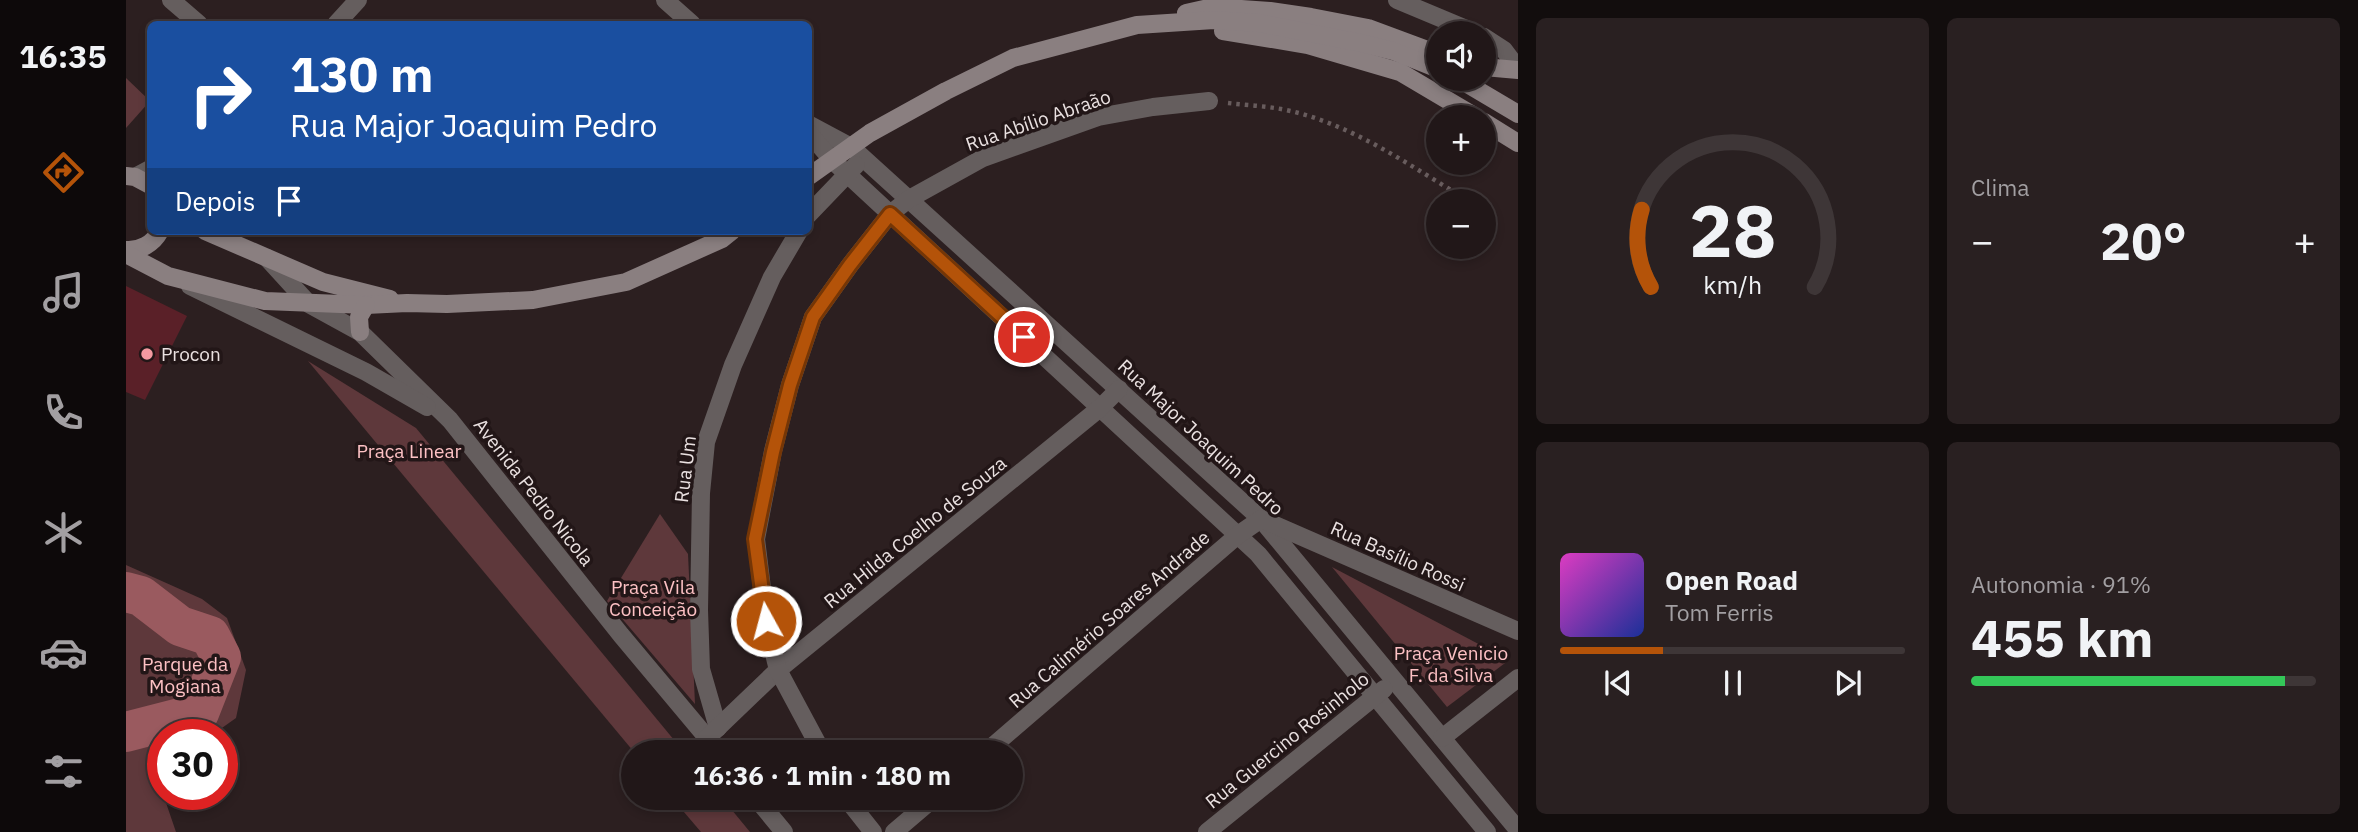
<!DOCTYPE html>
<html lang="pt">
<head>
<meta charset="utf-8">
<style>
	:root { --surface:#211718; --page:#292021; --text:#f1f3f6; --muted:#a29fa2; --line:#3e3637; --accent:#b45309 }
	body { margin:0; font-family:"IBM Plex Sans",sans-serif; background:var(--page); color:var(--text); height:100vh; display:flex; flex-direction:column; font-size:26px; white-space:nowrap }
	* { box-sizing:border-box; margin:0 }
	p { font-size:23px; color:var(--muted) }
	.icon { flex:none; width:38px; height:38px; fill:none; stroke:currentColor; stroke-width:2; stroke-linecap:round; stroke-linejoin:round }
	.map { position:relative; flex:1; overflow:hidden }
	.sheet { display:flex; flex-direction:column; gap:18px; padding:18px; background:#120d0d; width:840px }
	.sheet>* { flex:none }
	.top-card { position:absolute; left:21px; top:21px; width:665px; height:214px; border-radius:10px; box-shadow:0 4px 10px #0003,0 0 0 2px var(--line); background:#1a4fa0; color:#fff; overflow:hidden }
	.fabs { position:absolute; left:1300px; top:21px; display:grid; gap:14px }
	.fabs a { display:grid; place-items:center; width:70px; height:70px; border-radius:50%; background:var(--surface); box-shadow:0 4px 10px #0003,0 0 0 2px var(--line); font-size:35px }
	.speed { position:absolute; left:21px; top:719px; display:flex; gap:14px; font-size:35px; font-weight:700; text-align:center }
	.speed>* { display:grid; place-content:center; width:91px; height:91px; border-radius:50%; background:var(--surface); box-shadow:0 4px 10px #0003,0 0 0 2px var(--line); line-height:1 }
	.speed .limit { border:10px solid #d22; background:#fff; color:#111 }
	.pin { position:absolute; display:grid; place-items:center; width:60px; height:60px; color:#fff; margin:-30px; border:4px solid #fff; border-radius:50%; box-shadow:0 2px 7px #0007 }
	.me { position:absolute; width:77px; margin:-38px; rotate:353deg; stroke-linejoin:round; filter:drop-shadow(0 0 5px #0008) }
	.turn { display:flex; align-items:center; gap:24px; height:147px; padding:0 28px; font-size:32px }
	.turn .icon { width:91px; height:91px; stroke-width:2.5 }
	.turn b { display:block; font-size:49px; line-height:60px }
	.then { display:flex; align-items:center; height:66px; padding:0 28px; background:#0003; gap:14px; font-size:26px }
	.big { font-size:52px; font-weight:800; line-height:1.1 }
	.sheet .tile { flex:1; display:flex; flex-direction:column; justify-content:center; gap:10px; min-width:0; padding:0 24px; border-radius:10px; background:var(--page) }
	.sheet .dial { align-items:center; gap:0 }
	.dial svg { height:182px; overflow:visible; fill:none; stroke:var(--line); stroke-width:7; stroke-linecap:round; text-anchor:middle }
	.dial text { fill:var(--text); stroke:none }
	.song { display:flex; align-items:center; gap:21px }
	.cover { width:84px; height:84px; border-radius:10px; background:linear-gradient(135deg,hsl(310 70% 55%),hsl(230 70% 35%)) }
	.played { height:7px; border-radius:4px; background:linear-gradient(90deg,var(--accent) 30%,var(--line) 30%) }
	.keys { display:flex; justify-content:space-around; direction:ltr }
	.heat { display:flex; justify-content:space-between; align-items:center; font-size:38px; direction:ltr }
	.charge { height:10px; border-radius:5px; background:linear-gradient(90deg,#34c759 91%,var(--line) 0) }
	.sheet .tiles { flex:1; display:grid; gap:18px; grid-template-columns:repeat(2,1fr) }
	.trip { position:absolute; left:495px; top:740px; width:402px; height:70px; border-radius:35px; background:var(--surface); box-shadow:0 4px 10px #0003,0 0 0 2px var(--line); font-weight:800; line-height:70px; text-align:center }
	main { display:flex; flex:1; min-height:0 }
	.tab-bar { display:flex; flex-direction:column; width:126px; justify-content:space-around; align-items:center; background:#0d090a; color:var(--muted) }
	.tab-bar .icon { width:49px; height:49px }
	.tab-bar .current { color:var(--accent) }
	.tab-bar b { font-size:32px; color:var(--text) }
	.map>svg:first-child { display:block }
	.green { fill:#5e383b }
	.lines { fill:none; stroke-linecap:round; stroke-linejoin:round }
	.river { stroke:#9a5a5f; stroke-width:40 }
	.building { fill:#5a2028 }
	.path { stroke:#685c5d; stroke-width:4.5; stroke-dasharray:3.5 5; stroke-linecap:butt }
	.minor { stroke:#655e5e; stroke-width:18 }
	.secondary { stroke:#8a7f80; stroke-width:18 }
	.route-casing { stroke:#753606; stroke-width:18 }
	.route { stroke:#b45309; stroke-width:12 }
	.poi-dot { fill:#f49aa1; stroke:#221617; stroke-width:2.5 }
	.labels { text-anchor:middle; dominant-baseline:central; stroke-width:7; stroke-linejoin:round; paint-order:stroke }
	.street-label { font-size:19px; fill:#eae1e1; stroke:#221617 }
	.poi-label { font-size:19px; fill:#eae1e1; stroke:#221617; text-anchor:start }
	.park-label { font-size:19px; fill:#fdc1c4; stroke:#221617 }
</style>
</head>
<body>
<main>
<nav class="tab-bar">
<b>16:35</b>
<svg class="icon current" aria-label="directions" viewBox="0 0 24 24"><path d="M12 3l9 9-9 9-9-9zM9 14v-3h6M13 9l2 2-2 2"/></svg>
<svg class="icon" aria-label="music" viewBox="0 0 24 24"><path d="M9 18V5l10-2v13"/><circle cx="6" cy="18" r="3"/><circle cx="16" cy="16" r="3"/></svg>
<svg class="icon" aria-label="phone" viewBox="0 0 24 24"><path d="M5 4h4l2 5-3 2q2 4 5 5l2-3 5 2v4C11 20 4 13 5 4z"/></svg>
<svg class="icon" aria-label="climate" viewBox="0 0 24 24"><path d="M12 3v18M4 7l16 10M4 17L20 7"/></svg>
<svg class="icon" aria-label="car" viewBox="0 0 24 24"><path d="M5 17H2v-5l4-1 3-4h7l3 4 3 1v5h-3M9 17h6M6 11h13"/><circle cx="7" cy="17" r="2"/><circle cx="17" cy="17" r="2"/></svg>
<svg class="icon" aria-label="filters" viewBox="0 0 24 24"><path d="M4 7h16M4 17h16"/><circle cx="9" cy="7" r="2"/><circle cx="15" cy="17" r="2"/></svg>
</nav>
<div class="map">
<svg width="1392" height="832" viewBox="0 0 1392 832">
	<rect width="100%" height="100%" fill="#2c1f20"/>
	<g class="green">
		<path d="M0,78L24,101L0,128Z"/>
		<path d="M182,361L290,428L558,752H508Z"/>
		<path d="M534,514L562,554L569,704L481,601Z"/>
		<path d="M0,565L76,599L101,618L120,670L110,718L86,735H37V794L50,832H0Z"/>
		<path d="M1206,567L1383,660L1321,707Z"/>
		<path d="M546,798H596L624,832H575Z"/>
	</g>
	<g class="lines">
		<path class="river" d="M0,592L15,596L54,626L84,636L95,657L73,713L0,732"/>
	</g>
	<path class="building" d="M0,286L61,316L19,400L0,392Z"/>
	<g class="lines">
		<path class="path" d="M1102,103C1119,105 1138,106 1155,109C1224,122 1284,166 1343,201"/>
		<g class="minor">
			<path d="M45,0L73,24"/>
			<path d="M539,0L566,24"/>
			<path d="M1271,0L1350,33"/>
			<path d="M210,24L232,0"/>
			<path d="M1358,37L1378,50L1392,69"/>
			<path d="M682,124L725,147L1135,519L1392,830"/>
			<path d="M682,132L706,160L1132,554L1361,832"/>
			<path d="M9,177L24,169"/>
			<path d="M682,215L730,165"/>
			<path d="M141,258L183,304L234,332L324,420L495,635L593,752"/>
			<path d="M64,286L240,372L301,407"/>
			<path d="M592,728L575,669L573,610L575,493L580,442L607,365L646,277L673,231"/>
			<path d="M581,738L652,670L974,408L993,389"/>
			<path d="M1316,738L1392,678"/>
			<path d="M696,752L652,670L640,621L630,539L647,451L664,385L687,317L724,265L764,214L783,199L857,158L972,117L1027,107L1083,101"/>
			<path d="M860,752L1112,535L1135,519L1392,631"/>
			<path d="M630,798L658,832"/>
			<path d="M720,798L747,832"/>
			<path d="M768,832L808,798"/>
			<path d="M1081,832L1258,689"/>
		</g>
		<g class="secondary">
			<path d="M1060,13L1087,7L1144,11L1185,17L1242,28L1312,54"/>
			<path d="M1097,31L1182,45L1274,72L1350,117"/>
			<path d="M1358,67L1392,70"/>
			<path d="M1333,79L1392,114"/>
			<path d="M1358,122L1392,143"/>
			<path d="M0,176L9,177L24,185"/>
			<path d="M682,177L744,133L820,91L887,58L1011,25L1088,20L1133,23L1235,43L1267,51L1312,69"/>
			<path d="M79,231L197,282L264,299"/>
			<path d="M0,250C14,251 27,244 34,231"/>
			<path d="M0,254L42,276L139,301L240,305L281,303L321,304L407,300L500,282L596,239L606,231"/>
			<path d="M234,332L233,317L240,305"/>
		</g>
	</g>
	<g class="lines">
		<g class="route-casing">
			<path id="route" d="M640,621L629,539L647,452L664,385L687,317L724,265L764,214L898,337"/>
		</g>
		<use href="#route" class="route"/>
	</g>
	<circle class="poi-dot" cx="21" cy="354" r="7"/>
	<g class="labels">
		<g class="street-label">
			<text transform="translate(912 120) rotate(-19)">Rua Abílio Abraão</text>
			<text transform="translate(1075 437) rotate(43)">Rua Major Joaquim Pedro</text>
			<text transform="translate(559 469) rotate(-83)">Rua Um</text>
			<text transform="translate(408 492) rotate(52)">Avenida Pedro Nicola</text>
			<text transform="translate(789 532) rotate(-39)">Rua Hilda Coelho de Souza</text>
			<text transform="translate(1272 556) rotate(24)">Rua Basílio Rossi</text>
			<text transform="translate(983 619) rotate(-41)">Rua Calimério Soares Andrade</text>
			<text transform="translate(1161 740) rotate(-39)">Rua Guercino Rosinholo</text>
		</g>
		<g class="poi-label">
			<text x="35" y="354">Procon</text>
		</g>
		<g class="park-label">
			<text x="283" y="451">Praça Linear</text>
			<text x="527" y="587">Praça Vila<tspan x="527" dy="22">Conceição</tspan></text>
			<text x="1325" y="653">Praça Venicio<tspan x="1325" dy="22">F. da Silva</tspan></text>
			<text x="59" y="664">Parque da<tspan x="59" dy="22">Mogiana</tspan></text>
		</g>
	</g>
</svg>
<div class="fabs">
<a><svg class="icon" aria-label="sound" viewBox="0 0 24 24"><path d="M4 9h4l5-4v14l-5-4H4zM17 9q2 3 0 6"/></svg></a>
<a>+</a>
<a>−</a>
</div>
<div class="speed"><div class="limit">30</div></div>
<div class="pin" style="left:898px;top:337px;background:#d93025"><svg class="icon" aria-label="arrive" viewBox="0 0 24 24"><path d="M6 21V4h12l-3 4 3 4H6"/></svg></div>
<svg class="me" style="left:640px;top:621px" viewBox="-20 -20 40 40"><circle r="17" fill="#b45309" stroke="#fff" stroke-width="3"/><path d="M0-11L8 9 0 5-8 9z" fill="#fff"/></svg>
<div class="trip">16:36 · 1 min · 180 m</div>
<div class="top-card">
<div class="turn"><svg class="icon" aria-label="right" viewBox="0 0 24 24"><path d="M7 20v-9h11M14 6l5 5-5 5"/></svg><div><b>130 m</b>Rua Major Joaquim Pedro</div></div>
<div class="then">Depois<svg class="icon" aria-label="arrive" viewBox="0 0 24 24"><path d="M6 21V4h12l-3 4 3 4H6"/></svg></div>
</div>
</div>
<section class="sheet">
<div class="tiles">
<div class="tile dial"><svg viewBox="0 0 100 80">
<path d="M14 69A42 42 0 1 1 86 69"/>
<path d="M14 69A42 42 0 0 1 10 35" stroke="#b45309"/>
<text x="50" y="56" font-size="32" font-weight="700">28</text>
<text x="50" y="72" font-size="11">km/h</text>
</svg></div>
<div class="tile"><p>Clima</p>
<div class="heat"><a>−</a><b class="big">20°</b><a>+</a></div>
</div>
<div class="tile">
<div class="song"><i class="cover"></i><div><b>Open Road</b><p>Tom Ferris</p></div></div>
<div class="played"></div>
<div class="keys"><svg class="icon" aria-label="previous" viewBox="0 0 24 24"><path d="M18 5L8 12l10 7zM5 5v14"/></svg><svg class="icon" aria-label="pause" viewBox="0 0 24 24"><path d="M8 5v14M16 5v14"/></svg><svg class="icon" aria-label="next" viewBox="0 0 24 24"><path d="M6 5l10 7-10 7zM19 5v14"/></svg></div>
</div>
<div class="tile"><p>Autonomia · 91%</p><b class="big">455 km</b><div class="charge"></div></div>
</div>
</section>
</main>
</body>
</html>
